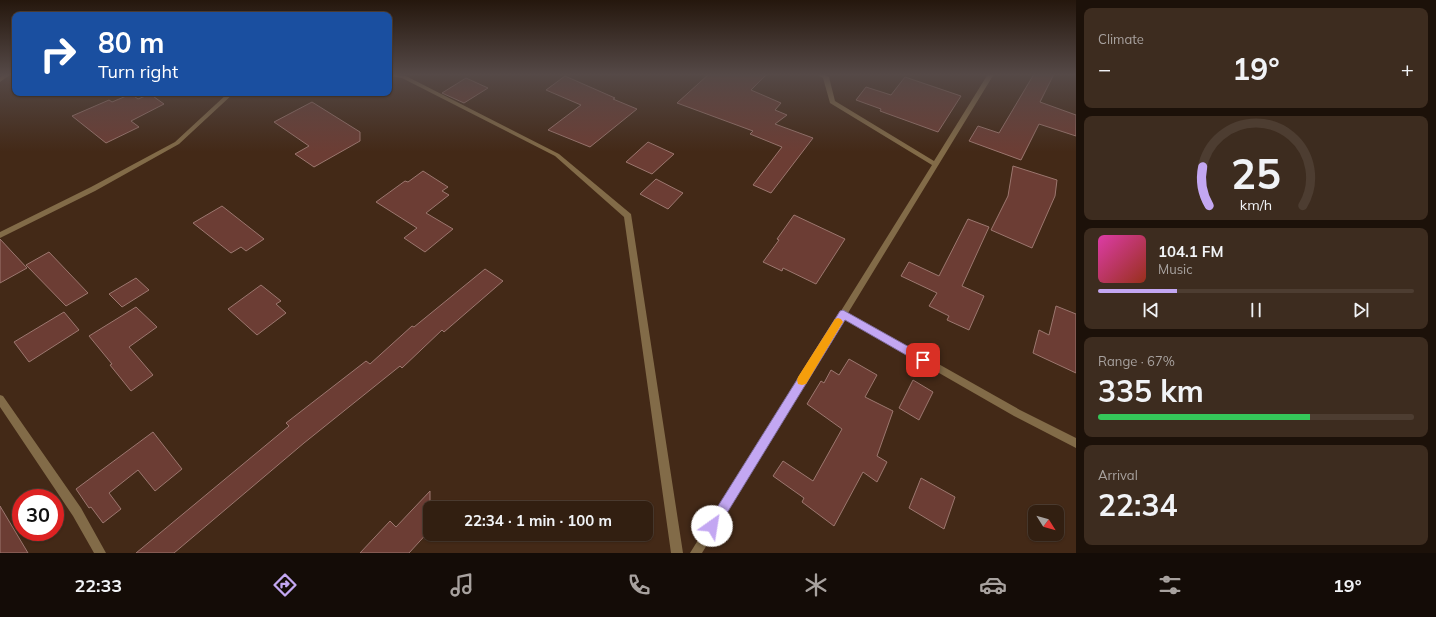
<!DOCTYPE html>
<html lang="en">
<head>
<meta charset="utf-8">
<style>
	:root { --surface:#321f11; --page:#3d2c1f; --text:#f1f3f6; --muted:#a8a29f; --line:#4d3d31; --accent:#c3a7f2 }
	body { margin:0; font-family:Mulish,sans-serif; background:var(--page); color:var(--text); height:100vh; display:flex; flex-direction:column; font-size:15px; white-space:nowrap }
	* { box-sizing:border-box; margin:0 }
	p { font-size:13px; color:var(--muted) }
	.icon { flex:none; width:22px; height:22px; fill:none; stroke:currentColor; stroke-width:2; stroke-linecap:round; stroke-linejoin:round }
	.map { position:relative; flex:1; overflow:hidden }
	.side { display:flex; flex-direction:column; gap:8px; padding:8px; background:#1c1109; width:360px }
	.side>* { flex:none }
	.banner { position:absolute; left:12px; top:12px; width:380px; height:84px; border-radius:8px; box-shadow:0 1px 3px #0004,0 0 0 1px var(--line); background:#1a4fa0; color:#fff; overflow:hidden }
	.needle { width:26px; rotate:127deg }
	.buttons { position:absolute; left:1028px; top:505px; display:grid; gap:8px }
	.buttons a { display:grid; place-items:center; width:36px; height:36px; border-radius:8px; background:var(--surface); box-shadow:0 1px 3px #0004,0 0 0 1px var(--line); font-size:20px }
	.speed { position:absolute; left:12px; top:489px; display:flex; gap:8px; font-size:20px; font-weight:700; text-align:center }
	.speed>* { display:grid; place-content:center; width:52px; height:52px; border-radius:50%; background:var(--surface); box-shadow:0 1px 3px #0004,0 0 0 1px var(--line); line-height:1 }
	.speed .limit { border:6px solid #d22; background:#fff; color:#111 }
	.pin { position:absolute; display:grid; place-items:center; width:34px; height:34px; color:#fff; margin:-17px; border-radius:8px; box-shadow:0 2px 6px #0006 }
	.me { position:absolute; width:44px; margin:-22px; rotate:32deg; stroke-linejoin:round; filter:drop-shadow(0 0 3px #0008) }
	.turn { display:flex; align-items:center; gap:14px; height:84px; padding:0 20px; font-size:18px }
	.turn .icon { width:52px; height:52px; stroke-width:2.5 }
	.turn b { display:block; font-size:28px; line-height:34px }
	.big { font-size:30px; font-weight:700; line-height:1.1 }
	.side .card { flex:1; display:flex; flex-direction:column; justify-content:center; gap:6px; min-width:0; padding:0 14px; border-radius:8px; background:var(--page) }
	.side .dial { align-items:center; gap:0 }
	.dial svg { height:104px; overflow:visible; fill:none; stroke:var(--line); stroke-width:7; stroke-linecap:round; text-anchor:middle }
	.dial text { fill:var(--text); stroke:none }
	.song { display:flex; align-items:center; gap:12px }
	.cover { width:48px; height:48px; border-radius:6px; background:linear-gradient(135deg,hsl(320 70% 55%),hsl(10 70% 35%)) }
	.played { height:4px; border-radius:2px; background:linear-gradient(90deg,var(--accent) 25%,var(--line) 25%) }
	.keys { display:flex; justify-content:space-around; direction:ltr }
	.heat { display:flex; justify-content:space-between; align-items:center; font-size:22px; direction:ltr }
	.charge { height:6px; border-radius:3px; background:linear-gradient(90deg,#34c759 67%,var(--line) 0) }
	.trip { position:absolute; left:423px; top:501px; width:230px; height:40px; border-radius:8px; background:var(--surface); box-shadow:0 1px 3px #0004,0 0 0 1px var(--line); font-weight:700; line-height:40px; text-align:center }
	.menu { display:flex; height:64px; justify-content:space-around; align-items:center; background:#140c07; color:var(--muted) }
	.menu .icon { width:28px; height:28px }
	.menu .active { color:var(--accent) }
	.menu b { font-size:18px; color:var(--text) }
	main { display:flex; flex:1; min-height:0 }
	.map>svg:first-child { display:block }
	.building { fill:#6c3d34; stroke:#9c776f }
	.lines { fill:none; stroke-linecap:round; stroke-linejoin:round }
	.minor { fill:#826b48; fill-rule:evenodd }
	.route { fill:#c3a7f2; stroke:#7f6d9d }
	.slow { fill:#f59e0b }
</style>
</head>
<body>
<main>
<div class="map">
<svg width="1076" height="553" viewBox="0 0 1076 553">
	<rect width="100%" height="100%" fill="#432917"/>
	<g class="building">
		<path d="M709,74H767L751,90L781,103L775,110L787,115L775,124L813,138L771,193L753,185L782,147L750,134L753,131L677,103Z"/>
		<path d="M1034,74H1054L1040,102L1076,115V136L1039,124L1021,160L969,141L978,126L999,133Z"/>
		<path d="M565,76L615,98L613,99L637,109L590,147L548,130L581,105L546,90Z"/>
		<path d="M905,77L961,96L938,132L880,111L881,109L856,100L866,87L891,95Z"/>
		<path d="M466,78L488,88L464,103L442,93Z"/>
		<path d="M131,94L138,99L150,94L164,104L131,121L139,127L106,143L72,116L109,100L112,102Z"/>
		<path d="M312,102L360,132V141L314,167L295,154L309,146L274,122Z"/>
		<path d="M648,142L674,154L652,174L626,162Z"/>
		<path d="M1013,166L1057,180L1055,196L1032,248L991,230L1008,196Z"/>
		<path d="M423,171L448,187L442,191L449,195L426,213L453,229L425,252L404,238L417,228L376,202L405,181L408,182Z"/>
		<path d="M656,179L683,193L668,209L640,194Z"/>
		<path d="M222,206L264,239L246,251L241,247L231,253L193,223Z"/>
		<path d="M794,215L845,239L816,284L783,268L782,271L763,262L779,240L777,239Z"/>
		<path d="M968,219L989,227L962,286L984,296L969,330L947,320L949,316L929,306L937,293L901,276L909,262L939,276Z"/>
		<path d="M0,239L27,268L0,283Z"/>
		<path d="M49,252L88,293L66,306L26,265Z"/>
		<path d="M485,269L503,281L444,332L442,330L402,368L400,366L304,443L174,553H136L289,426L286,423L366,361L370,364L412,326L414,327Z"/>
		<path d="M136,278L149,290L122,307L109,294Z"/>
		<path d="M261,285L281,301L276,304L286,313L257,335L228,309Z"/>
		<path d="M1056,306L1076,314V373L1033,353L1039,330L1049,335Z"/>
		<path d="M136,307L157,327L129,347L153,375L131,391L110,365L112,364L89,336Z"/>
		<path d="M64,312L79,330L29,362L14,342Z"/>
		<path d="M849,359L877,375L865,397L893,411L877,456L887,462L877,482L863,472L834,526L802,502L804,498L773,476L783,461L813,481L842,429L807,404L821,381L824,383L831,370L839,375Z"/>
		<path d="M913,380L933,392L919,420L899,408Z"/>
		<path d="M153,432L182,469L155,491L138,470L109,493L121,509L103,523L91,507L89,508L76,489Z"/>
		<path d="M921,478L955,497L944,529L909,508Z"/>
		<path d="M430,491V530L409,553H360L390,521L396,527Z"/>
		<path d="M0,506L28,553H0Z"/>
	</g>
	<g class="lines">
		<g class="minor">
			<path d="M4,74H11L0,82V77Z"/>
			<path d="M389,74L406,76L559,154L631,214L683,553H671L624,217L555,156L402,78L389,76Z"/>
			<path d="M816,74H824L829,77L835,101L934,161L988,74H994L848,313L1020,410L1076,438V448L1014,416L845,319L702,553H690L932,165L830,103L823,78Z"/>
			<path d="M228,93H234L179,144L95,191L0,238V232L91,187L175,142Z"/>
			<path d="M0,395L3,396L81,508L106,553H94L73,516L0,407Z"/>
		</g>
	</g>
	<linearGradient id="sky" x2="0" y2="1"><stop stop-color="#25170d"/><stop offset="0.49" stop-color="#554947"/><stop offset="1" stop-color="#554947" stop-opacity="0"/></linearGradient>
	<rect width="1076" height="152" fill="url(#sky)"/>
	<path class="route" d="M843,310L927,357L928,360L927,363L923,364L920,363L845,320L716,531L712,533L708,531L706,526L708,522L840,311Z"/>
	<path class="slow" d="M838,318L841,319L843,322L841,325L806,384L802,385L798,384L797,380L798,377L835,319Z"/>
</svg>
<div class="buttons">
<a><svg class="needle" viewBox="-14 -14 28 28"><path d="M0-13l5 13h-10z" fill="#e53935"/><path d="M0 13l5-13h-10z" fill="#a8a29f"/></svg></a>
</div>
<div class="speed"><div class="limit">30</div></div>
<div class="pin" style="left:923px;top:360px;background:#d93025"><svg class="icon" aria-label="arrive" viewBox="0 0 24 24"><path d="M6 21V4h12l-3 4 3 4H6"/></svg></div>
<svg class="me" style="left:712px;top:526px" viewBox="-20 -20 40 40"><circle r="19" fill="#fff"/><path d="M0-13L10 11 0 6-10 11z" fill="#c3a7f2"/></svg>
<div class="trip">22:34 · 1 min · 100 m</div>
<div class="banner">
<div class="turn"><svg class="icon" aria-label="right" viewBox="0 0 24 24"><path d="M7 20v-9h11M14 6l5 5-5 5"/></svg><div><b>80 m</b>Turn right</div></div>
</div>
</div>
<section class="side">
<div class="card"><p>Climate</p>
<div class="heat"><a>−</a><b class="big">19°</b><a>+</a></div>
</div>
<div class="card dial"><svg viewBox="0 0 100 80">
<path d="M14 69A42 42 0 1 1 86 69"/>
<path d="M14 69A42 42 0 0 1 9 39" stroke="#c3a7f2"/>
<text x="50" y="56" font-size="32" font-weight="700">25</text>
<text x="50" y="72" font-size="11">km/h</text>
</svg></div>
<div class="card">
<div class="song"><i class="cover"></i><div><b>104.1 FM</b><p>Music</p></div></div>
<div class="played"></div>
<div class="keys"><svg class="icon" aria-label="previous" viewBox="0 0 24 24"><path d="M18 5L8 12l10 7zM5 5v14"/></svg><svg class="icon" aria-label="pause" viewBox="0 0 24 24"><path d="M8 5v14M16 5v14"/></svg><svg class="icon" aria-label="next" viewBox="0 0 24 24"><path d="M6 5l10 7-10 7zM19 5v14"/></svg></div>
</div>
<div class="card"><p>Range · 67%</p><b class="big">335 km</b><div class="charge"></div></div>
<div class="card"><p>Arrival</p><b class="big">22:34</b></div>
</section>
</main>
<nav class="menu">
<b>22:33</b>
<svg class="icon active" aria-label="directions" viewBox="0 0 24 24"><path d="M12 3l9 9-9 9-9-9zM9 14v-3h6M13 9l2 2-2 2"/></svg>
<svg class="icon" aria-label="music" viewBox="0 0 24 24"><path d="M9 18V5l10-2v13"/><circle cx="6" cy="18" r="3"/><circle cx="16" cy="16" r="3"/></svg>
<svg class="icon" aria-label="phone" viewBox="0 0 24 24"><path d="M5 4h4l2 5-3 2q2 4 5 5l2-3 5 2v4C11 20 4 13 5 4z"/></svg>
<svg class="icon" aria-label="climate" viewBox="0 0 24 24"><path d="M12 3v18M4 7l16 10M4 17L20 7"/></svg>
<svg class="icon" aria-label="car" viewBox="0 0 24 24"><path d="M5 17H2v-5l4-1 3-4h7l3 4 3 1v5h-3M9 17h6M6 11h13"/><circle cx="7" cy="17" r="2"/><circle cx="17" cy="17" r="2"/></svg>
<svg class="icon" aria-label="filters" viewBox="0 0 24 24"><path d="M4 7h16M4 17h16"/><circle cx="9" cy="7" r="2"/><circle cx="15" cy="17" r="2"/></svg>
<b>19°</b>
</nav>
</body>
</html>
